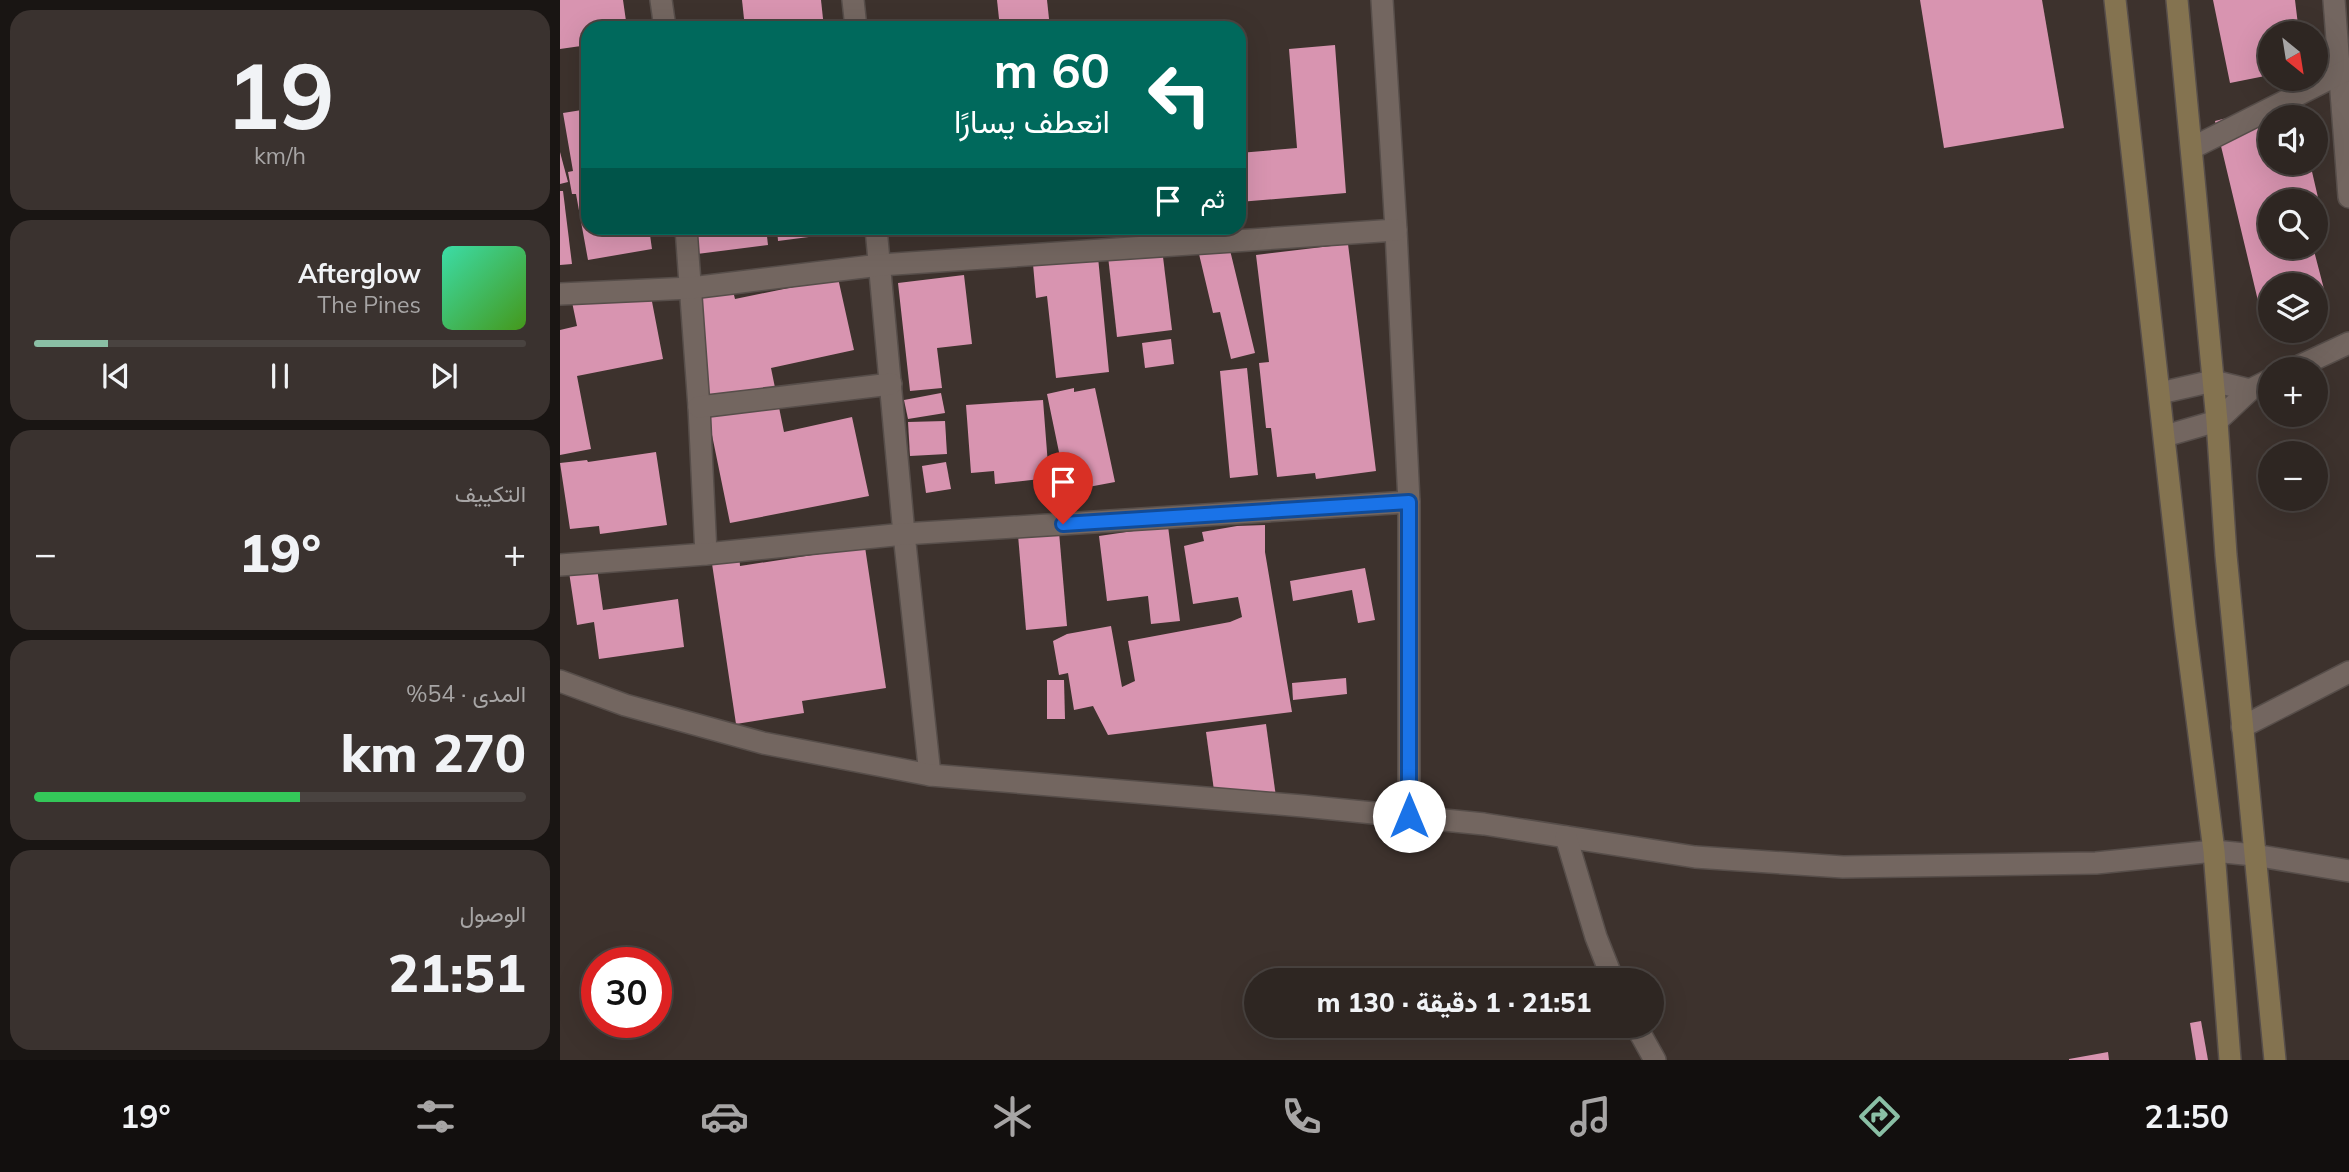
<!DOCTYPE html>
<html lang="ar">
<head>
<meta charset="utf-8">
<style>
	:root { --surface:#2e2622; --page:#3a322f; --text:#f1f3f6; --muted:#a7a5a5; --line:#494340; --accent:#8abfa5 }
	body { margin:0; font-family:Mulish,Vazirmatn,sans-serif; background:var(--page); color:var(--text); direction:rtl; height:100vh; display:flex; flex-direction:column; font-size:26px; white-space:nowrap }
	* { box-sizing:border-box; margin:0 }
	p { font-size:23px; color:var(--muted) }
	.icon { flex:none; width:38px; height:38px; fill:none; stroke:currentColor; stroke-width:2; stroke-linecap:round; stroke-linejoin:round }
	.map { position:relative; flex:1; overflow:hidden; direction:ltr }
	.panel { display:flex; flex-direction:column; gap:10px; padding:10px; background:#191513; width:560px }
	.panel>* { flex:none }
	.banner { position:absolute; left:21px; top:21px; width:665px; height:214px; border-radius:21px; box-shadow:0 7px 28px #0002,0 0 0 2px var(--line); direction:rtl; background:#00695c; color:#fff; overflow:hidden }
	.needle { width:46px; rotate:150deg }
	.controls { position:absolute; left:1698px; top:21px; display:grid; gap:14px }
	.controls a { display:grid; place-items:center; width:70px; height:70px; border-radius:50%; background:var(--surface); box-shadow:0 7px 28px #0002,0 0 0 2px var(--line); font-size:35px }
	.speed { position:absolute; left:21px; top:947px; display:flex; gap:14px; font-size:35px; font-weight:700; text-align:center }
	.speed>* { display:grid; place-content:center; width:91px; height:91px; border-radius:50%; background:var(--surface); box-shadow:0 7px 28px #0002,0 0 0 2px var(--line); line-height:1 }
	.speed .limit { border:10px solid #d22; background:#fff; color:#111 }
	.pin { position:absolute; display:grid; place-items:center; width:60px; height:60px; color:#fff; margin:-72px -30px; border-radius:50% 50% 50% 0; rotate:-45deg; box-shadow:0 0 7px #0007 }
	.pin .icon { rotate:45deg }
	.me { position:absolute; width:77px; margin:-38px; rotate:0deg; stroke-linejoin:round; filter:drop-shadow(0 0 5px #0008) }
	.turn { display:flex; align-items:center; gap:24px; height:147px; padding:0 21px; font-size:32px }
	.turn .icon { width:91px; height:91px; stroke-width:2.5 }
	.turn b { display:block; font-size:49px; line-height:60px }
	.then { display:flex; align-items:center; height:66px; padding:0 21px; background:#0003; gap:14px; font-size:26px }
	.big { font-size:52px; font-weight:800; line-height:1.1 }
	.panel .tile { flex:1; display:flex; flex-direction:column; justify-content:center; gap:10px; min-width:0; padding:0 24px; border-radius:21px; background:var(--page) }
	.panel .dial { align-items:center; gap:0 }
	.dial b { font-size:91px; line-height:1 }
	.song { display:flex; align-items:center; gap:21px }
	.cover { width:84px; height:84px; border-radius:10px; background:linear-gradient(135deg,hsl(160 70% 55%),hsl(100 70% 35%)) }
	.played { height:7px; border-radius:4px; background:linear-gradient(90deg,var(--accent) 15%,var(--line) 15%) }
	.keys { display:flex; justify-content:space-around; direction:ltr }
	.heat { display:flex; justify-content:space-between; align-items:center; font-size:38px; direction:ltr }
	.charge { height:10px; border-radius:5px; background:linear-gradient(90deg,#34c759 54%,var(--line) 0) }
	.trip { position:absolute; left:684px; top:968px; width:420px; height:70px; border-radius:35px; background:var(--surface); box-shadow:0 7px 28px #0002,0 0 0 2px var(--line); font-weight:800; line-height:70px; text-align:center; direction:rtl }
	.menu { display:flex; height:112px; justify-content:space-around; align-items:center; background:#120f0e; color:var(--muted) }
	.menu .icon { width:49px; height:49px }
	.menu .selected { color:var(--accent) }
	.menu b { font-size:32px; color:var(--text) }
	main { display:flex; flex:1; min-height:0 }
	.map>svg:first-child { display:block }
	.building { fill:#d894b0 }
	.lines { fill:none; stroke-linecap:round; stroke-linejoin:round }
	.minor-casing { stroke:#574e4a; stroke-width:24 }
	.tertiary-casing { stroke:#574e4a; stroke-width:24 }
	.secondary-casing { stroke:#574e4a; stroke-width:24 }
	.minor { stroke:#736660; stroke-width:21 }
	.tertiary { stroke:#736660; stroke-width:21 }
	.secondary { stroke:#847350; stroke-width:21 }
	.route-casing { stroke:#114b97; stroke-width:18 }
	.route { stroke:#1a73e8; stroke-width:12 }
</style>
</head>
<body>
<main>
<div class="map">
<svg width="1789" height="1060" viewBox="0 0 1789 1060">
	<rect width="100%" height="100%" fill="#3d322d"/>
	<g class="building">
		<path d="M0,0H63L67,28H28V45L0,49Z"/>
		<path d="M182,0H261L264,28H185Z"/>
		<path d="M437,0H487L490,28H440Z"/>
		<path d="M1360,0H1482L1504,128L1384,148Z"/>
		<path d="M1653,0H1735L1739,33H1710V75L1670,83Z"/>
		<path d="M775,45L786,193L679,202V153L737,148L729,49Z"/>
		<path d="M1735,101L1739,117H1710V163H1750L1766,232L1755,234V201H1710V247H1753L1764,289L1755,292V285H1710V303L1699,305L1655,121Z"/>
		<path d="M28,109V228H89L92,249L28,260L16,194H12L8,172L13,171L3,113Z"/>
		<path d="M0,152L8,182L0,184Z"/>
		<path d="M0,191H3L12,264L0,265Z"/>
		<path d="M134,228H206L208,245L137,254Z"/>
		<path d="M217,228H287V232L218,241Z"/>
		<path d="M788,244L816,471L756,479L755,473L717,477L711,428H706L699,363L709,362L696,255Z"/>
		<path d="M669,246L695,353L671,359L660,312L653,313L639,254Z"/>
		<path d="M602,249L612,330L557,337L548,256Z"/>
		<path d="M538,257L549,372L496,378L487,296L476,298L473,264Z"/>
		<path d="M404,275L412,344L377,348L382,388L350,391L338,283Z"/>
		<path d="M278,278L294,350L211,368L224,432L292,417L309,496L170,523L123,293L171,283L175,299Z"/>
		<path d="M89,286L103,359L17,376L31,449L0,455V330L17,326L12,302Z"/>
		<path d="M611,339L614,364L585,368L582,343Z"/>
		<path d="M687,368L698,475L670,478L660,371Z"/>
		<path d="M514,388V392L535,388L555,482L507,491L487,394Z"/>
		<path d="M381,393L385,413L348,419L344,400Z"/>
		<path d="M483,400L489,478L435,484L434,471L411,473L406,405Z"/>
		<path d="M385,421L387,454L350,456L348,422Z"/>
		<path d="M96,452L107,525L40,534L39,526L10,529L0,463L27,460L28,462Z"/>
		<path d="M386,462L391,489L366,493L362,466Z"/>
		<path d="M705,525V552L732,712L548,735L533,706L514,710L508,673L499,675L493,641L507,634L551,626L562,687L575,681L568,641L670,622L682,617L678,597L633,604L624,546L644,541L642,532L677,526Z"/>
		<path d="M608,526L620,621L591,624L588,596L547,601L539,536Z"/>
		<path d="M499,532L507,626L466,630L458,535Z"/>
		<path d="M305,547L326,688L242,701L244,713L176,724L151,557L179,553L180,566Z"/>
		<path d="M37,568L43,610L118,599L124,647L39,659L34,622L17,625L9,572Z"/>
		<path d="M805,568L815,620L798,623L792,590L733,601L730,581Z"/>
		<path d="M786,678L787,694L733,700L732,683Z"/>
		<path d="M487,680H504L505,719H487Z"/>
		<path d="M706,724L716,797L656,805L646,732Z"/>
		<path d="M1641,1021L1648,1060H1636L1630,1023Z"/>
		<path d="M1548,1052L1549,1060H1509V1059Z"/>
	</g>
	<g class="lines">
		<g class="minor-casing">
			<g id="minor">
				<path d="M101,0L105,28"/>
				<path d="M293,0L296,28"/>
				<path d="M822,0L836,230L849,502V816"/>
				<path d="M1774,0L1789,197"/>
				<path d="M1632,148L1789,69"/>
				<path d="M126,228L139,407L146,554"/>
				<path d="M316,228L344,534L370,775"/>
				<path d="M0,294L131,288L320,265L836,230"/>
				<path d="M1733,369L1789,343"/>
				<path d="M1600,393L1653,381L1690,390"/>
				<path d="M139,407L331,384"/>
				<path d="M1605,436L1657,421L1690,390L1710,380"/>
				<path d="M0,565L146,554L344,534L849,502"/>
				<path d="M0,681L65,705L203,743L370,775L743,806L924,824L1135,857L1283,867L1536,863L1654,851"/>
				<path d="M1682,727L1789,672"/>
				<path d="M1006,837L1036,937L1053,980"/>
				<path d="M1076,1026L1095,1060"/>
			</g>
		</g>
		<g class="tertiary-casing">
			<path id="tertiary" d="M1654,851L1694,855L1789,871"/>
		</g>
		<g class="secondary-casing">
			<g id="secondary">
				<path d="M1555,0L1625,626L1654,851L1670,1060"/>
				<path d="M1617,0L1657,421L1666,555L1715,1060"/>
			</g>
		</g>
		<use href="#minor" class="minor"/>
		<use href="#tertiary" class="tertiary"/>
		<use href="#secondary" class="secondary"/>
	</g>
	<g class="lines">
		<g class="route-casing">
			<path id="route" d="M503,524L849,502V816"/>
		</g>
		<use href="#route" class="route"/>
	</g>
</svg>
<div class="controls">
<a><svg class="needle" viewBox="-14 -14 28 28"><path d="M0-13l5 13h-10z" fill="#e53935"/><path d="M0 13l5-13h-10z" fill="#a7a5a5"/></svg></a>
<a><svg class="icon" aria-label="sound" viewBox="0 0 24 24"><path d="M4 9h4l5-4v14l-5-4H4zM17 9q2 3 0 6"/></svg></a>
<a><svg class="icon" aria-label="search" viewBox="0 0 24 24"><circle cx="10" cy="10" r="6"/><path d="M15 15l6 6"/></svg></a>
<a><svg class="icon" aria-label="layers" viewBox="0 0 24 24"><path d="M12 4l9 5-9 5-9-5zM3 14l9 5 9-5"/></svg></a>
<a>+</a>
<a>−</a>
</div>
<div class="speed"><div class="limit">30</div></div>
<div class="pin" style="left:503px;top:524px;background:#d93025"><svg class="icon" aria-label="arrive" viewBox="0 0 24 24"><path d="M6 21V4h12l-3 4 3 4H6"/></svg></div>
<svg class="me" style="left:849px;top:816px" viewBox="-20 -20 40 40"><circle r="19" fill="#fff"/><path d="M0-13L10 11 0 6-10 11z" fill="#1a73e8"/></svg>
<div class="trip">21:51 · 1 دقيقة · 130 m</div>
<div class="banner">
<div class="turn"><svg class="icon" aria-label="left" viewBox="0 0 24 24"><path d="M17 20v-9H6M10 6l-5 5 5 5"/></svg><div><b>60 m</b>انعطف يسارًا</div></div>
<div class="then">ثم<svg class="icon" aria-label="arrive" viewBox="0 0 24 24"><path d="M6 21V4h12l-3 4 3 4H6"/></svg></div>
</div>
</div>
<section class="panel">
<div class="tile dial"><b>19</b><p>km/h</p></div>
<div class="tile">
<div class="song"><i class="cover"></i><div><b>Afterglow</b><p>The Pines</p></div></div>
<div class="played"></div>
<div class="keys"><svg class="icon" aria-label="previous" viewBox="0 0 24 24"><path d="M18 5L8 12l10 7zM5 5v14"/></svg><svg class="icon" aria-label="pause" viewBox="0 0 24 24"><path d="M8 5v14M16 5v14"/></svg><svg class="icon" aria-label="next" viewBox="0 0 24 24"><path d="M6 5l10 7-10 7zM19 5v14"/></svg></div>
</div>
<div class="tile"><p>التكييف</p>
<div class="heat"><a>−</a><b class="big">19°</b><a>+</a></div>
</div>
<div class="tile"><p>المدى · 54%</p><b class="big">270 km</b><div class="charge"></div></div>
<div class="tile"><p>الوصول</p><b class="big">21:51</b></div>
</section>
</main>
<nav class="menu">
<b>21:50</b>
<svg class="icon selected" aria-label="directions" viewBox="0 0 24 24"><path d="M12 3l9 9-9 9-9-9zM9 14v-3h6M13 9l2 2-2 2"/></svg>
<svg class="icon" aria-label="music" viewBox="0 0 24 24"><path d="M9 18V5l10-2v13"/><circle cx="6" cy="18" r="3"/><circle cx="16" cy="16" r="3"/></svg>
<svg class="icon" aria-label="phone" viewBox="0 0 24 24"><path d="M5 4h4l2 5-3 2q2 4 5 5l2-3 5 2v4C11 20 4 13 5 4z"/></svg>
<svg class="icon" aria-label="climate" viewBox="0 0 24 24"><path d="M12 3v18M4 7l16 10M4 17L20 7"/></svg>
<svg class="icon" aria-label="car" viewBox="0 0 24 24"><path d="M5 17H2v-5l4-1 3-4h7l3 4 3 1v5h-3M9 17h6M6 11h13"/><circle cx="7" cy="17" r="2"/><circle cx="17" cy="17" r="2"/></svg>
<svg class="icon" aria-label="filters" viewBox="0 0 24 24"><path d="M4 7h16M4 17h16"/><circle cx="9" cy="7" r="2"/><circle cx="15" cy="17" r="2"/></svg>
<b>19°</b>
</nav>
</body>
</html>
